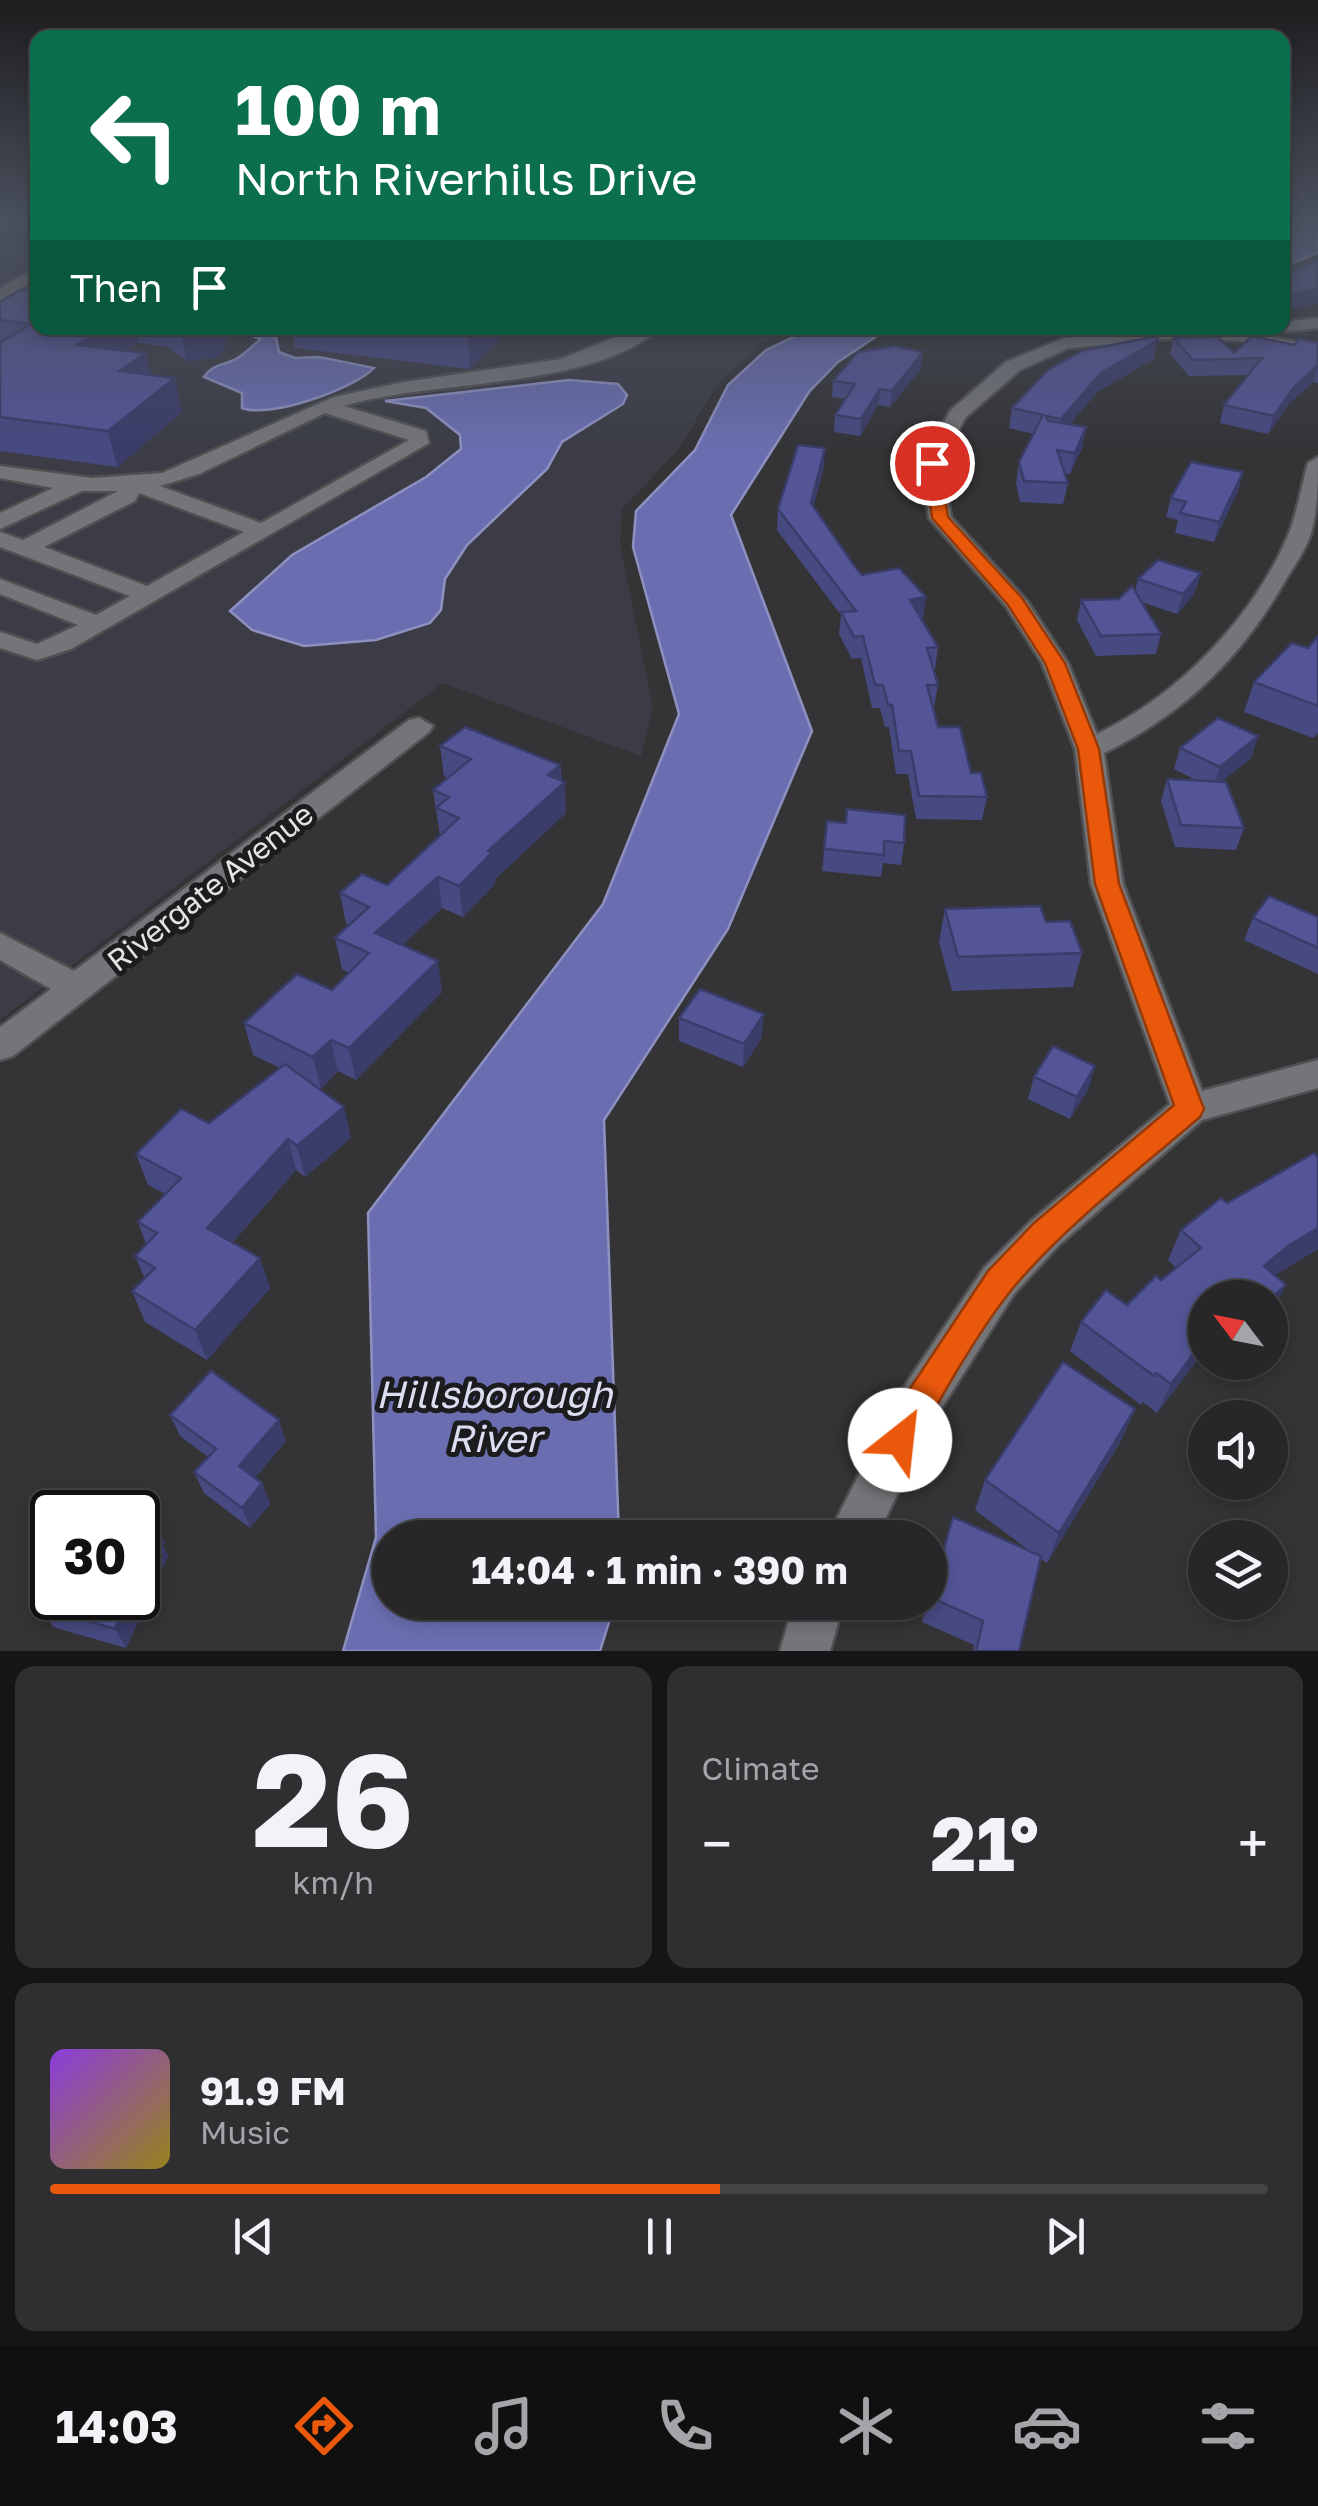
<!DOCTYPE html>
<html lang="en">
<head>
<meta charset="utf-8">
<style>
	:root { --surface:#272729; --page:#2f2f31; --text:#f1f3f6; --muted:#a4a5a8; --line:#434446; --accent:#ea580c }
	body { margin:0; font-family:"Golos Text",sans-serif; background:var(--page); color:var(--text); height:100vh; display:flex; flex-direction:column; font-size:38px; white-space:nowrap }
	* { box-sizing:border-box; margin:0 }
	p { font-size:32px; color:var(--muted) }
	.icon { flex:none; width:55px; height:55px; fill:none; stroke:currentColor; stroke-width:2; stroke-linecap:round; stroke-linejoin:round }
	.map { position:relative; height:1651px; overflow:hidden }
	.side { display:flex; flex-direction:column; gap:15px; padding:15px; background:#151517; flex:1 }
	.side>* { flex:none }
	.banner { position:absolute; left:30px; top:30px; width:1260px; height:305px; border-radius:20px; box-shadow:0 5px 15px #0003,0 0 0 2px var(--line); background:#0b6e4f; color:#fff; overflow:hidden }
	.needle { width:65px; rotate:302deg }
	.fabs { position:absolute; left:1188px; top:1280px; display:grid; gap:20px }
	.fabs a { display:grid; place-items:center; width:100px; height:100px; border-radius:50%; background:var(--surface); box-shadow:0 5px 15px #0003,0 0 0 2px var(--line); font-size:50px }
	.speed { position:absolute; left:30px; top:1490px; display:flex; gap:20px; font-size:50px; font-weight:700; text-align:center }
	.speed>* { display:grid; place-content:center; width:130px; height:130px; border-radius:50%; background:var(--surface); box-shadow:0 5px 15px #0003,0 0 0 2px var(--line); line-height:1 }
	.speed .limit { border:5px solid #111; border-radius:15px; background:#fff; color:#111 }
	.pin { position:absolute; display:grid; place-items:center; width:85px; height:85px; color:#fff; margin:-42px; border:5px solid #fff; border-radius:50%; box-shadow:0 2px 10px #0007 }
	.me { position:absolute; width:110px; margin:-55px; rotate:29deg; stroke-linejoin:round; filter:drop-shadow(0 0 8px #0008) }
	.turn { display:flex; align-items:center; gap:35px; height:210px; padding:0 40px; font-size:45px }
	.turn .icon { width:130px; height:130px; stroke-width:2.5 }
	.turn b { display:block; font-size:70px; line-height:85px }
	.then { display:flex; align-items:center; height:95px; padding:0 40px; background:#0003; gap:20px; font-size:38px }
	.big { font-size:75px; font-weight:700; line-height:1.1 }
	.side .card { flex:1; display:flex; flex-direction:column; justify-content:center; gap:15px; min-width:0; padding:0 35px; border-radius:20px; background:var(--page) }
	.side .dial { align-items:center; gap:0 }
	.dial b { font-size:130px; line-height:1 }
	.song { display:flex; align-items:center; gap:30px }
	.cover { width:120px; height:120px; border-radius:15px; background:linear-gradient(135deg,hsl(270 70% 55%),hsl(50 70% 35%)) }
	.played { height:10px; border-radius:5px; background:linear-gradient(90deg,var(--accent) 55%,var(--line) 55%) }
	.keys { display:flex; justify-content:space-around; direction:ltr }
	.heat { display:flex; justify-content:space-between; align-items:center; font-size:55px; direction:ltr }
	.side .tiles { flex:1; display:grid; gap:15px; grid-template-columns:1fr 1fr }
	.card:last-child { grid-column:span 2 }
	.trip { position:absolute; left:372px; top:1520px; width:575px; height:100px; border-radius:50px; background:var(--surface); box-shadow:0 5px 15px #0003,0 0 0 2px var(--line); font-weight:700; line-height:100px; text-align:center }
	.tab-bar { display:flex; height:160px; justify-content:space-around; align-items:center; background:#101010; color:var(--muted) }
	.tab-bar .icon { width:70px; height:70px }
	.tab-bar .current { color:var(--accent) }
	.tab-bar b { font-size:45px; color:var(--text) }
	.map>svg:first-child { display:block }
	.built { fill:#3b3c45 }
	.water { fill:#6a6eb0; stroke:#8e91c0; stroke-width:2.5 }
	.lines { fill:none; stroke-linecap:round; stroke-linejoin:round }
	.minor-casing { stroke:#4f5052; stroke-width:5 }
	.minor { fill:#747578; fill-rule:evenodd }
	.wall { fill:#474981 }
	.shaded-wall { fill:#3a3c69 }
	.building { fill:#535596; stroke:#3a3c69; stroke-width:2.5 }
	.route { fill:#ea580c; stroke:#983908; stroke-width:2.5 }
	.labels { text-anchor:middle; dominant-baseline:central; stroke-width:10; stroke-linejoin:round; paint-order:stroke }
	.street-label { font-size:30px; fill:#e2e3e5; stroke:#1c1c1e }
	.near-water-label { font-size:38px; font-style:italic; fill:#dbddf0; stroke:#1c1c1e }
</style>
</head>
<body>
<div class="map">
<svg width="1318" height="1651" viewBox="0 0 1318 1651">
	<rect width="100%" height="100%" fill="#343437"/>
	<path class="built" d="M0,221H37L38,328H798L762,343L718,383L679,449L622,509L620,544L653,708L641,756L443,683L0,1020Z"/>
	<g class="water">
		<path d="M1302,221H1318V253L1283,267V227Z"/>
		<path d="M812,328H889L838,362L809,392L731,515L812,731L728,929L604,1120L619,1537L390,1538V1602L615,1603L600,1651H343L376,1537L368,1213L603,904L679,714L633,547L636,511L695,450L728,385L766,350Z"/>
		<path d="M259,333L276,337L279,352L295,358L319,357L374,368C354,389 269,419 242,408V393L204,377C213,364 221,366 234,360C244,355 252,346 261,339L255,337Z"/>
		<path d="M569,380L618,384L627,395L623,404L562,442L547,469L467,545L445,579L441,610L430,623L376,640L304,646L252,630L230,611L292,555L426,477L461,449L460,435L426,408L385,401Z"/>
	</g>
	<g class="lines">
		<g class="minor-casing">
			<g id="minor">
				<path d="M38,267V279L0,300V288Z"/>
				<path d="M1318,318V328L1282,332L1274,328H1282V322Z"/>
				<path d="M638,328H660C592,390 431,379 344,406L426,431L429,443L71,649L37,660L0,648V632L37,644L78,625L0,594V579L96,615L130,596L0,547V532L23,540L118,491H82L0,529V513L53,488L0,478V466L92,478L162,473L334,397L404,382L561,359ZM325,413L409,440L261,523L160,486L199,474ZM139,493L244,532L147,586L44,547L135,501Z"/>
				<path d="M1178,328L1240,331L1318,346V356L1240,341L1178,338L1068,348L1020,370L965,418L942,463L951,517L1027,601L1068,663L1097,734C1178,696 1251,620 1287,538C1297,515 1301,487 1308,463L1318,457C1318,483 1318,508 1311,533C1306,550 1294,566 1285,581C1241,658 1184,714 1104,753L1123,884L1202,1091L1318,1060V1088L1202,1120L1059,1245L1014,1294L932,1423L876,1538H827L900,1393L984,1268L1031,1221L1170,1104L1091,884L1075,749L1042,663L1005,605L929,518L922,463L950,411L1006,362L1064,338Z"/>
				<path d="M419,718L433,726L429,732L13,1056L0,1060V1027L51,989L0,960V933L74,971L409,720Z"/>
				<path d="M794,1602H844L830,1651H780Z"/>
			</g>
		</g>
		<use href="#minor" class="minor"/>
	</g>
	<g class="wall">
		<path d="M1318,260L1291,310H1282V277Z"/>
		<path d="M0,302L38,328H234L236,335L227,338L222,353L213,358L187,361L168,347L139,343L127,351L146,353L151,375L175,378L182,412L117,467L0,451Z"/>
		<path d="M291,328H510L470,369L295,348Z"/>
		<path d="M1174,338L1234,353L1318,343V383L1313,382L1289,404L1268,434L1220,423L1224,405L1249,375L1189,376L1170,354Z"/>
		<path d="M1158,340L1154,359L1097,392L1069,425L1086,427L1082,448L1070,474L1064,473L1068,483L1063,504L1020,502L1016,483L1019,462L1034,434L1009,428L1012,408Z"/>
		<path d="M921,368L890,407L878,405L860,436L834,432L835,415L845,399L832,397L833,381Z"/>
		<path d="M824,467L813,507L862,575L923,618H921L938,647L935,669H933L938,685L934,707H933L938,727L987,797L982,820L916,819L908,774H896L889,727H885L880,708H872L861,658L852,659L839,634L841,615L777,530L778,509Z"/>
		<path d="M1243,472L1238,491L1214,542L1175,533L1178,520L1166,517L1171,498Z"/>
		<path d="M1138,579L1195,593L1177,614L1141,602L1161,634L1156,654L1096,656L1077,620L1081,600L1119,599L1135,592Z"/>
		<path d="M1318,636V733L1313,738L1244,712L1254,682L1308,648Z"/>
		<path d="M1258,736L1251,758L1221,782L1244,828L1236,850L1175,847L1161,801L1167,779L1198,781L1174,769L1180,748Z"/>
		<path d="M440,746L560,765L566,813L495,879V884L463,917L442,908L402,945L442,992L356,1080L338,1071L321,1089L315,1086L351,1138L305,1177L296,1170L233,1242L260,1258L270,1288L207,1360L145,1322L132,1291L145,1279L135,1256L146,1244L138,1222L165,1194L148,1185L136,1154L209,1123L280,1068L253,1055L244,1023L332,990L349,973L342,969L335,938L349,925L346,924L340,893L387,885L440,836L433,790L448,778L444,776Z"/>
		<path d="M827,821L904,843L901,865L883,863L881,877L822,871Z"/>
		<path d="M945,909L1046,922L1082,953L1073,987L952,991L939,942Z"/>
		<path d="M1318,917V974L1244,940L1253,918Z"/>
		<path d="M679,1018L762,1037L743,1067L679,1041Z"/>
		<path d="M1034,1077L1089,1088L1070,1119L1028,1099Z"/>
		<path d="M1318,1157V1249L1275,1275L1270,1298H1205V1350L1157,1413L1143,1402L1141,1405L1070,1351L1081,1322L1127,1305L1176,1268L1168,1260L1181,1230L1227,1203Z"/>
		<path d="M170,1415L286,1441L255,1478L262,1483L270,1504L250,1528L204,1493L194,1472L208,1457L180,1436Z"/>
		<path d="M1121,1441L1047,1563L1041,1559L1019,1651H973L974,1645L922,1622L928,1602H930V1595L1030,1551L975,1510L985,1480Z"/>
		<path d="M154,1523L165,1543L163,1546L168,1556L126,1648L53,1627L40,1607Z"/>
	</g>
	<g class="shaded-wall">
		<path d="M1318,288V303L1291,310L1296,294Z"/>
		<path d="M105,328H135L139,343L86,378L77,345Z"/>
		<path d="M188,328H234L236,335L227,338L222,353L213,358L187,361L179,329Z"/>
		<path d="M476,328H510L470,369L467,336Z"/>
		<path d="M1158,340L1154,359L1097,392L1057,439L1061,419L1101,373Z"/>
		<path d="M923,352L921,368L890,407L892,391Z"/>
		<path d="M146,353L154,386L120,371Z"/>
		<path d="M1318,365L1313,382L1289,404L1268,434L1274,416L1294,387Z"/>
		<path d="M175,378L182,412L117,467L108,431Z"/>
		<path d="M880,389L878,405L860,436L861,419Z"/>
		<path d="M1086,427L1082,448L1070,474L1075,453Z"/>
		<path d="M825,448L824,467L809,523L811,503Z"/>
		<path d="M1243,472L1238,491L1214,542L1219,522Z"/>
		<path d="M1201,573L1195,593L1177,614L1183,594Z"/>
		<path d="M926,597L923,618L907,621L910,600Z"/>
		<path d="M1258,736L1251,758L1213,788L1220,767Z"/>
		<path d="M560,765L561,786L565,782L566,813L495,879V884L463,917L459,886L548,775Z"/>
		<path d="M438,877L442,908L381,965L375,933Z"/>
		<path d="M438,961L442,992L356,1080L349,1048Z"/>
		<path d="M764,1014L762,1037L743,1067L744,1044Z"/>
		<path d="M331,1040L338,1071L321,1089L313,1057Z"/>
		<path d="M1095,1066L1089,1088L1070,1119L1077,1097Z"/>
		<path d="M344,1107L351,1138L305,1177L297,1146Z"/>
		<path d="M288,1139L296,1170L218,1258L207,1228Z"/>
		<path d="M1318,1228V1249L1273,1276L1264,1266L1288,1246Z"/>
		<path d="M260,1258L270,1288L207,1360L195,1330Z"/>
		<path d="M1244,1284L1237,1298H1227Z"/>
		<path d="M1286,1285L1270,1315V1299Z"/>
		<path d="M1205,1338V1350L1157,1413L1171,1384Z"/>
		<path d="M1135,1409L1121,1441L1047,1563L1059,1533Z"/>
		<path d="M279,1420L286,1441L247,1487L239,1466Z"/>
		<path d="M262,1483L270,1504L250,1528L242,1508Z"/>
		<path d="M154,1523L165,1543L163,1546L168,1556L126,1648L115,1629L129,1598H138V1580L149,1533Z"/>
	</g>
	<g class="building">
		<path d="M1318,260V288L1296,294L1282,295V277Z"/>
		<path d="M22,289L38,291V328H105L77,345L146,353L120,371L175,378L108,431L0,417V343L31,324L0,320V302Z"/>
		<path d="M392,328H476L467,336Z"/>
		<path d="M1157,336L1158,340L1101,373L1061,419L1046,416L1048,421L1086,427L1075,453L1057,450L1068,483L1024,481L1019,462L1043,415L1012,408L1048,370L1082,351Z"/>
		<path d="M1252,336L1294,345L1299,339L1318,343V365L1294,387L1274,416L1224,405L1262,358L1193,360L1174,338L1218,337L1234,353Z"/>
		<path d="M895,346L923,352L892,391L880,389L861,419L835,415L855,384L833,381L858,352Z"/>
		<path d="M798,445L825,448L811,503L853,564L862,575L899,568L926,597L910,600L938,647L927,648L938,685H927L938,727H960L971,773H981L987,797L919,796L911,751H899L892,705H888L883,685H875L863,636L854,637L841,612L856,611L778,509Z"/>
		<path d="M1191,462L1243,472L1219,522L1180,513L1186,502L1171,498Z"/>
		<path d="M1158,560L1201,573L1183,594L1138,579Z"/>
		<path d="M1132,586L1161,634L1101,636L1081,600L1119,599Z"/>
		<path d="M1318,636V706L1254,682L1292,643L1308,648Z"/>
		<path d="M1218,718L1258,736L1220,767L1180,748Z"/>
		<path d="M465,727L560,765L548,775L565,782L488,851L492,853L459,886L438,877L375,933L438,961L349,1048L331,1040L313,1057L244,1023L297,974L332,990L369,953L335,938L369,907L340,893L362,874L387,885L459,818L436,808L449,797L433,790L471,759L440,746Z"/>
		<path d="M1167,779L1226,782L1244,828L1181,825Z"/>
		<path d="M847,809L905,815L904,843L884,841V855L824,849L827,821L846,823Z"/>
		<path d="M1269,896L1318,917V948L1253,918Z"/>
		<path d="M1040,906L1046,922L1070,921L1082,953L958,957L945,909Z"/>
		<path d="M700,989L764,1014L744,1044L679,1018Z"/>
		<path d="M1053,1046L1095,1066L1077,1097L1034,1077Z"/>
		<path d="M285,1064L344,1107L297,1146L288,1139L207,1228L260,1258L195,1330L132,1291L155,1268L135,1256L157,1233L138,1222L181,1178L136,1154L181,1109L209,1123Z"/>
		<path d="M1314,1153L1318,1157V1228L1288,1246L1264,1266L1286,1285L1270,1299L1260,1298L1244,1284L1227,1298H1205V1338L1171,1384L1156,1373L1154,1376L1081,1322L1106,1290L1127,1305L1156,1276L1161,1280L1201,1248L1181,1230L1221,1198L1227,1203Z"/>
		<path d="M1063,1362L1135,1409L1059,1533L985,1480Z"/>
		<path d="M211,1371L279,1420L239,1466L262,1483L242,1508L194,1472L216,1449L170,1415Z"/>
		<path d="M96,1507L116,1512H93Z"/>
		<path d="M953,1517L1041,1556L1019,1651H976L983,1621L930,1597Z"/>
		<path d="M138,1518L154,1523L149,1533L158,1536L138,1580Z"/>
		<path d="M52,1585V1598H129L115,1629L40,1607Z"/>
	</g>
	<linearGradient id="sky" x2="0" y2="1"><stop stop-color="#1d1d1e"/><stop offset="0.49" stop-color="#4a505e"/><stop offset="1" stop-color="#4a505e" stop-opacity="0"/></linearGradient>
	<rect width="1318" height="452" fill="url(#sky)"/>
	<path class="route" d="M932,459L940,463L948,517L1022,598L1065,663L1099,749L1119,884L1204,1109L1200,1117C1136,1172 1067,1224 1013,1288C979,1330 936,1404 912,1452L900,1457L888,1452L883,1440L905,1396L988,1271L1034,1223L1174,1105L1095,884L1078,749L1045,663L1008,605L932,518L924,463Z"/>
	<g class="labels">
		<g class="street-label">
			<text transform="translate(210 887) rotate(-38)">Rivergate Avenue</text>
		</g>
		<g class="near-water-label">
			<text x="494" y="1393">Hillsborough<tspan x="494" dy="44">River</tspan></text>
		</g>
	</g>
</svg>
<div class="fabs">
<a><svg class="needle" viewBox="-14 -14 28 28"><path d="M0-13l5 13h-10z" fill="#e53935"/><path d="M0 13l5-13h-10z" fill="#a4a5a8"/></svg></a>
<a><svg class="icon" aria-label="sound" viewBox="0 0 24 24"><path d="M4 9h4l5-4v14l-5-4H4zM17 9q2 3 0 6"/></svg></a>
<a><svg class="icon" aria-label="layers" viewBox="0 0 24 24"><path d="M12 4l9 5-9 5-9-5zM3 14l9 5 9-5"/></svg></a>
</div>
<div class="speed"><div class="limit">30</div></div>
<div class="pin" style="left:932px;top:463px;background:#d93025"><svg class="icon" aria-label="arrive" viewBox="0 0 24 24"><path d="M6 21V4h12l-3 4 3 4H6"/></svg></div>
<svg class="me" style="left:900px;top:1440px" viewBox="-20 -20 40 40"><circle r="19" fill="#fff"/><path d="M0-13L10 11 0 6-10 11z" fill="#ea580c"/></svg>
<div class="trip">14:04 · 1 min · 390 m</div>
<div class="banner">
<div class="turn"><svg class="icon" aria-label="left" viewBox="0 0 24 24"><path d="M17 20v-9H6M10 6l-5 5 5 5"/></svg><div><b>100 m</b>North Riverhills Drive</div></div>
<div class="then">Then<svg class="icon" aria-label="arrive" viewBox="0 0 24 24"><path d="M6 21V4h12l-3 4 3 4H6"/></svg></div>
</div>
</div>
<section class="side">
<div class="tiles">
<div class="card dial"><b>26</b><p>km/h</p></div>
<div class="card"><p>Climate</p>
<div class="heat"><a>−</a><b class="big">21°</b><a>+</a></div>
</div>
<div class="card">
<div class="song"><i class="cover"></i><div><b>91.9 FM</b><p>Music</p></div></div>
<div class="played"></div>
<div class="keys"><svg class="icon" aria-label="previous" viewBox="0 0 24 24"><path d="M18 5L8 12l10 7zM5 5v14"/></svg><svg class="icon" aria-label="pause" viewBox="0 0 24 24"><path d="M8 5v14M16 5v14"/></svg><svg class="icon" aria-label="next" viewBox="0 0 24 24"><path d="M6 5l10 7-10 7zM19 5v14"/></svg></div>
</div>
</div>
</section>
<nav class="tab-bar">
<b>14:03</b>
<svg class="icon current" aria-label="directions" viewBox="0 0 24 24"><path d="M12 3l9 9-9 9-9-9zM9 14v-3h6M13 9l2 2-2 2"/></svg>
<svg class="icon" aria-label="music" viewBox="0 0 24 24"><path d="M9 18V5l10-2v13"/><circle cx="6" cy="18" r="3"/><circle cx="16" cy="16" r="3"/></svg>
<svg class="icon" aria-label="phone" viewBox="0 0 24 24"><path d="M5 4h4l2 5-3 2q2 4 5 5l2-3 5 2v4C11 20 4 13 5 4z"/></svg>
<svg class="icon" aria-label="climate" viewBox="0 0 24 24"><path d="M12 3v18M4 7l16 10M4 17L20 7"/></svg>
<svg class="icon" aria-label="car" viewBox="0 0 24 24"><path d="M5 17H2v-5l4-1 3-4h7l3 4 3 1v5h-3M9 17h6M6 11h13"/><circle cx="7" cy="17" r="2"/><circle cx="17" cy="17" r="2"/></svg>
<svg class="icon" aria-label="filters" viewBox="0 0 24 24"><path d="M4 7h16M4 17h16"/><circle cx="9" cy="7" r="2"/><circle cx="15" cy="17" r="2"/></svg>
</nav>
</body>
</html>
